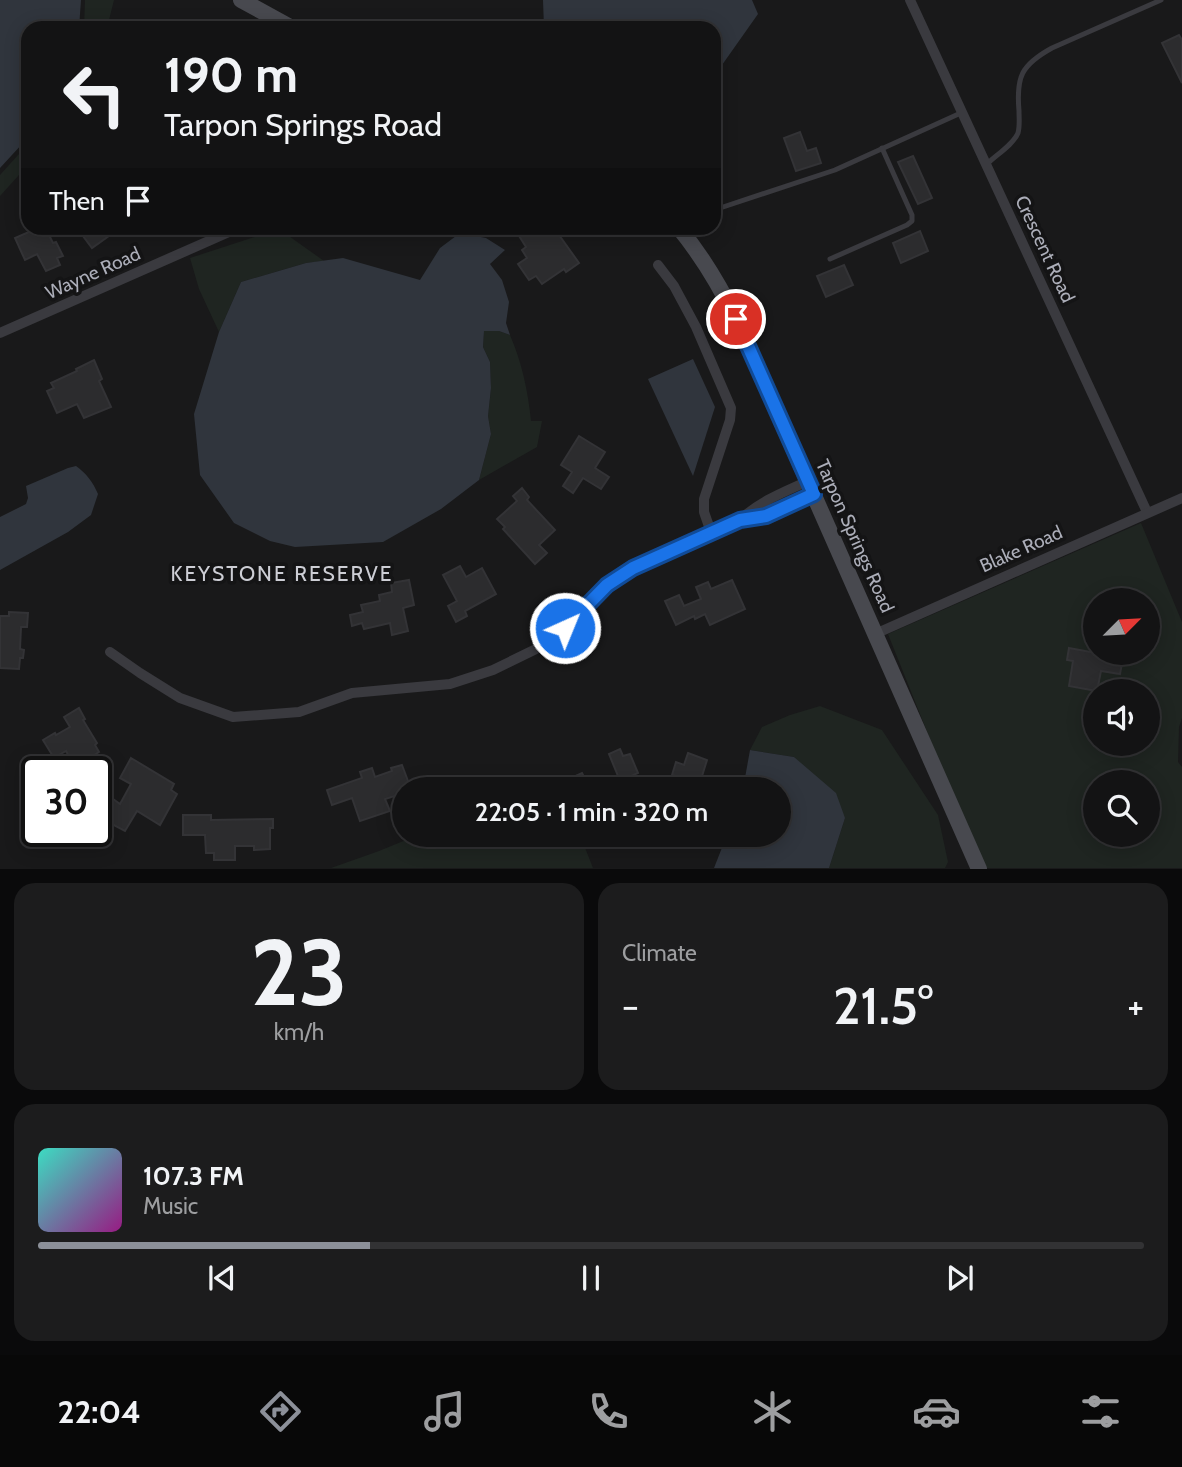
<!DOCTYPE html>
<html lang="en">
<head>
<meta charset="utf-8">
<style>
	:root { --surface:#131314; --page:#1c1c1d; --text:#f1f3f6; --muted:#9d9ea0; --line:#323234; --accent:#8c9099 }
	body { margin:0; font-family:Cabin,sans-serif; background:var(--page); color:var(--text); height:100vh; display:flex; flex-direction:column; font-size:26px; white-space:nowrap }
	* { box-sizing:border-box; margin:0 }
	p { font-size:23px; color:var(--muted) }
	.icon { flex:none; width:38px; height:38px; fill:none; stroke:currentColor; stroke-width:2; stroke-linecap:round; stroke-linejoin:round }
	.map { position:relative; height:869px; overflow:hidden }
	.drawer { display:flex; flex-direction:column; gap:14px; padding:14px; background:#0a0a0b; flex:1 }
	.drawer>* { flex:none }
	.top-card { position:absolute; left:21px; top:21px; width:700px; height:214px; border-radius:21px; box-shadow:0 4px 18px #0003,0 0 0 2px var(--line); background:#131314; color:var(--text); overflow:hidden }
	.needle { width:46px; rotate:66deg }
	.controls { position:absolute; left:1083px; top:588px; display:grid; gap:14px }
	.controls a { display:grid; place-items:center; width:77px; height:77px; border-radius:50%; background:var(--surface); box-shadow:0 4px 18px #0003,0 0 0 2px var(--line); font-size:35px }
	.speed { position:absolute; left:21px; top:756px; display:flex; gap:14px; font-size:35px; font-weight:700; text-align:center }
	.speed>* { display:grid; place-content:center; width:91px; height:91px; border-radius:50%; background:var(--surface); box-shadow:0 4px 18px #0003,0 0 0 2px var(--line); line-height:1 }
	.speed .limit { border:4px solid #111; border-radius:10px; background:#fff; color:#111 }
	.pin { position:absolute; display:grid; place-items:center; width:60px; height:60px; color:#fff; margin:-30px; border:4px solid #fff; border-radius:50%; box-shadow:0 2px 7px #0007 }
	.me { position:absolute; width:77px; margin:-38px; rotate:44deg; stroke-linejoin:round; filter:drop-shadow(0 0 5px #0008) }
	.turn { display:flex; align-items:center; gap:24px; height:147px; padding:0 28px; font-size:32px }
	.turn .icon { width:91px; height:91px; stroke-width:2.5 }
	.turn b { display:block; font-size:49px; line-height:60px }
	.then { display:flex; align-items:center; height:66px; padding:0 28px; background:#0003; gap:14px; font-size:26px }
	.big { font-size:52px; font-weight:600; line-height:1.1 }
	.drawer .widget { flex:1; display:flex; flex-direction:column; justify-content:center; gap:10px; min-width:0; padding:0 24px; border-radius:21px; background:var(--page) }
	.drawer .dial { align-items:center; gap:0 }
	.dial b { font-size:91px; line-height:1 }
	.song { display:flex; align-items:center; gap:21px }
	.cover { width:84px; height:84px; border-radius:10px; background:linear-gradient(135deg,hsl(170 70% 55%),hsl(310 70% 35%)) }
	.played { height:7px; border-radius:4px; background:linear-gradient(90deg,var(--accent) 30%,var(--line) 30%) }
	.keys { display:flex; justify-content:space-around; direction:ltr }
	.heat { display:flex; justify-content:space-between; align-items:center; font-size:38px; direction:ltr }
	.drawer .tiles { flex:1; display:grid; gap:14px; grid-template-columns:1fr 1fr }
	.widget:last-child { grid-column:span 2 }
	.trip { position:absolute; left:392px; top:777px; width:399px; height:70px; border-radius:35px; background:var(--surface); box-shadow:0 4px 18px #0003,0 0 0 2px var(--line); font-weight:600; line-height:70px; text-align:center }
	.menu { display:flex; height:112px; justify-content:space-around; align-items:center; background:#080808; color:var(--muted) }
	.menu .icon { width:49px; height:49px }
	.menu .current { color:var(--accent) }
	.menu b { font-size:32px; color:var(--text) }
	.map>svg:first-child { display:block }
	.green { fill:#1f2521; fill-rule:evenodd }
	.water { fill:#30353d }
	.building { fill:#2c2c2e; stroke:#333336; stroke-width:2 }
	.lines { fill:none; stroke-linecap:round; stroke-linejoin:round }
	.lane { stroke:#3a3a3f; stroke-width:5 }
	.street { stroke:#3a3a3f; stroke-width:10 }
	.secondary { stroke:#48494f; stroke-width:16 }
	.route-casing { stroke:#114b97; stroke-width:18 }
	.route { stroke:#1a73e8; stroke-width:12 }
	.labels { text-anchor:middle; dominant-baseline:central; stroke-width:7; stroke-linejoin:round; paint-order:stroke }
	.street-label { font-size:19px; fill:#acaeb9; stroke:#141415 }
	.neighbourhood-label { font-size:21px; letter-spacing:2px; fill:#cdced5; stroke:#141415 }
</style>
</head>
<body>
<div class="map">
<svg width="1182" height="869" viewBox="0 0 1182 869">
	<rect width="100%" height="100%" fill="#19191a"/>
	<g class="green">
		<path d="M85,0H114L107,28H84Z"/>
		<path d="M28,144V165L0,196V175Z"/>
		<path d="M279,229L324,261L306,263L241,282L219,332L199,289L190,258Z"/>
		<path d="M484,331H499L510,335C522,363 528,391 531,421H542L537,447L479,480L491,434L488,416L491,388L490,362L483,347Z"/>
		<path d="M1141,523L1182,622V718L1179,727L1178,762L1182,767V868H986L950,789L888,634ZM1096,600H1148V653H1096ZM1096,691H1148V744H1096ZM1096,782H1148V835H1096Z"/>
		<path d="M820,706L882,730L938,815L948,862L945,868H829L845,818L794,757L750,750L762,727L790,715Z"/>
		<path d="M418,835H580L593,868H331L379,851Z"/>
	</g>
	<g class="water">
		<path d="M0,0H81L79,28H28V134L23,143L0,168Z"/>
		<path d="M543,0H752L758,14L722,65L714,72V28H544Z"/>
		<path d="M460,233L486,238L505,250L490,264L502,280L509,302L506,323L510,335L499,331H484L483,347L490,362L491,388L488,416L491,434L479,480L441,509L383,542L295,547L270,541L234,523L200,475L194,414L219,332L241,282L306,263L343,258L420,280L440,248Z"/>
		<path d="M693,359L715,407L693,476L648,379Z"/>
		<path d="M76,466C86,473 93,482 98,494L91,515L68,532L0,570V517L26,504L28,498L26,486L68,468Z"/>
		<path d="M750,750L794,757L836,793L845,818L829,868H714L727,835H779V789H743Z"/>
	</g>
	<g class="building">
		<path d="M1179,35L1182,40V83L1162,43Z"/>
		<path d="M800,132L807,151L816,148L821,163L796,171L784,138Z"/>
		<path d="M913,156L932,198L918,204L898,162Z"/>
		<path d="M38,228H41L44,234L48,233L53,243L56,242L63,256L57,258L60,265L46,271L37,254L25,260L15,238Z"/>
		<path d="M86,228H120L92,248L80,232Z"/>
		<path d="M514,228H554L579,263L566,272L564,269L542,284L536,276L529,280L518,264L527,258L522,250L526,247Z"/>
		<path d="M920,231L928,251L901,263L893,243Z"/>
		<path d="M844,265L853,285L826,297L817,276Z"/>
		<path d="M94,360L102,379L99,381L111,407L84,418L77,404L57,413L47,391L54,388L51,383L77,371L76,369Z"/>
		<path d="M579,436L605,452L595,468L609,477L601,489L583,478L573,493L563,486L572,472L561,465Z"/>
		<path d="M522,488L529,497L527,500L555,530L539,545L547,553L535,564L503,529L505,527L497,519L517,501L513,496Z"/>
		<path d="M460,566L466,577L482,568L496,594L465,611L467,616L456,622L448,606L457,601L443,575Z"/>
		<path d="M409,580L414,605L403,608L408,631L392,635L390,623L364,629L362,623L352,626L350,615L363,612L361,605L380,601L379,595L392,592L391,583Z"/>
		<path d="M732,580L745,609L710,625L705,614L695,619L694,616L676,625L665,601L679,595L684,606L701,599L696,587L708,582L711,589Z"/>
		<path d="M9,612L28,613L27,627H21L20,649L24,650L23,658H20L19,669L0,668V616H9Z"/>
		<path d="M1069,648L1123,658L1120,674L1101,671L1097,691L1069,686L1073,661L1067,660Z"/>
		<path d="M79,708L85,719L83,720L97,743L95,745L99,752L75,767L66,751L54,758L43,740L55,733L56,735L70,727L64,717Z"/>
		<path d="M620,749L623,756L630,754L638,773L620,781L609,754Z"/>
		<path d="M688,753L707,760L698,789H684L676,787L679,777L672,775L676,762L684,765Z"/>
		<path d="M131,758L174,784L171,790L177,794L160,825L137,811L125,831L112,824L106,834L96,828L113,799L120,804L131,784L120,778Z"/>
		<path d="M402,765L411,789H404V793L385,799L390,811L360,821L352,798L332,805L327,790L362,778L360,772L372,768L375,777L392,771L391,768Z"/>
		<path d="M582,773L590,789H577L571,778Z"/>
		<path d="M183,815H211V820L273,819V828H270V849L254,850V846H235V860H214V853H206L205,835H183Z"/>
	</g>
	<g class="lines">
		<g class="lane">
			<path d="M987,164C996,155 1013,145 1018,133C1020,126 1019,118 1019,111C1016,77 1021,65 1052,48L1161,0"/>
			<path d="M714,210L835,170L963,112"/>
			<path d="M830,259L907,225L912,221V215L882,148"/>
		</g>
		<g class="street">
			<path d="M910,0L1147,512"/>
			<path d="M658,265L674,286L696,327L731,408L730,420L704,499V512L711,532"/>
			<path d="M0,333L238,228"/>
			<path d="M740,520C760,501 784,492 808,481"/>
			<path d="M875,634L1182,498"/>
			<path d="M110,652L140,673L180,698L233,717L299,712L352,693L450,684L493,670L536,649L565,628L597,595L618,577L649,559L740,520C767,518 789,505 814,494"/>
		</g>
		<g class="secondary">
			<path d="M241,0L292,28"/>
			<path d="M679,228C702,256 720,286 736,319L979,869"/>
		</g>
	</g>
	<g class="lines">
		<g class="route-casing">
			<path id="route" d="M565,628L607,585L633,568L740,520L766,516L814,494L736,319"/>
		</g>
		<use href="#route" class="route"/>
	</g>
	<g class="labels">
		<g class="street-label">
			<text transform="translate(1045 249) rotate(65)">Crescent Road</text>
			<text transform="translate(93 273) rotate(-24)">Wayne Road</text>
			<text transform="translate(855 536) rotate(66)">Tarpon Springs Road</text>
			<text transform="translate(1021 549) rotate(-24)">Blake Road</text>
		</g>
		<g class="neighbourhood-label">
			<text x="282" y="573">KEYSTONE RESERVE</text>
		</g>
	</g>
</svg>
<div class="controls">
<a><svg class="needle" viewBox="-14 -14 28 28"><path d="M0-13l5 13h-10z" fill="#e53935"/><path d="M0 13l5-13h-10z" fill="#9d9ea0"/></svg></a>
<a><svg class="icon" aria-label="sound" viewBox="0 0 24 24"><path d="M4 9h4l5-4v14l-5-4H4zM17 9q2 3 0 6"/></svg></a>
<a><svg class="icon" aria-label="search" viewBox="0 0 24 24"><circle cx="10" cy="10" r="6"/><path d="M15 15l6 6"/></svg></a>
</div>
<div class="speed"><div class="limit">30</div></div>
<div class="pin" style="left:736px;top:319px;background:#d93025"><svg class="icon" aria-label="arrive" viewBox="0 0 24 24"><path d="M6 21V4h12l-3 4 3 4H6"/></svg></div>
<svg class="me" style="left:565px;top:628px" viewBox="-20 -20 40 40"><circle r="17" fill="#1a73e8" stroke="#fff" stroke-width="3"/><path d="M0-11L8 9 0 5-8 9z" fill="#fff"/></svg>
<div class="trip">22:05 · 1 min · 320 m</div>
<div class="top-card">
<div class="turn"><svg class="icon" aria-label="left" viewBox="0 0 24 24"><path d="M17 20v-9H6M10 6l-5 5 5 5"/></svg><div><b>190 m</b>Tarpon Springs Road</div></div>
<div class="then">Then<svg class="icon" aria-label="arrive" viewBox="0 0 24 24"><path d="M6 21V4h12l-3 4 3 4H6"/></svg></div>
</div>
</div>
<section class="drawer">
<div class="tiles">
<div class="widget dial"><b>23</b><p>km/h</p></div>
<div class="widget"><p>Climate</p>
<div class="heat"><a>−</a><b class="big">21.5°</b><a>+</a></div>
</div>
<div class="widget">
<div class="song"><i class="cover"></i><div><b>107.3 FM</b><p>Music</p></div></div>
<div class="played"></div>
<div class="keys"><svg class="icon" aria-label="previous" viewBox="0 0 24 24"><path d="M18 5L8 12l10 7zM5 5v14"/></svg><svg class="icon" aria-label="pause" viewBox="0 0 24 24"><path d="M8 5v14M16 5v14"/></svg><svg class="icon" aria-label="next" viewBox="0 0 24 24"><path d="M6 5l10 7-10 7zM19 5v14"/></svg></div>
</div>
</div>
</section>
<nav class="menu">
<b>22:04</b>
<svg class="icon current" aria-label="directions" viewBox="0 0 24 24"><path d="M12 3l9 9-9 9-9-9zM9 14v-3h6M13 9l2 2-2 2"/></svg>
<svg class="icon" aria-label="music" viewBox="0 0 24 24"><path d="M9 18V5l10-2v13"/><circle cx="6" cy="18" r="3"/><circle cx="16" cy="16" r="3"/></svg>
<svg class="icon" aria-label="phone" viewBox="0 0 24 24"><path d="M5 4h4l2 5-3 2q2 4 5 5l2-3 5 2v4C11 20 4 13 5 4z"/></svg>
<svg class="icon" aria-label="climate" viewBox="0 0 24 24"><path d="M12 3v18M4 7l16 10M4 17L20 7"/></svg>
<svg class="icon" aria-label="car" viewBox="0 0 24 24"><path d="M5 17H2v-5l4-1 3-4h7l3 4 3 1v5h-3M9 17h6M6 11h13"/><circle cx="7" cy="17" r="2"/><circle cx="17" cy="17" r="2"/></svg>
<svg class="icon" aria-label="filters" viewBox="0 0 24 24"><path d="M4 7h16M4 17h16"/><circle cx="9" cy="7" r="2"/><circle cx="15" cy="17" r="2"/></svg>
</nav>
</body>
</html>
